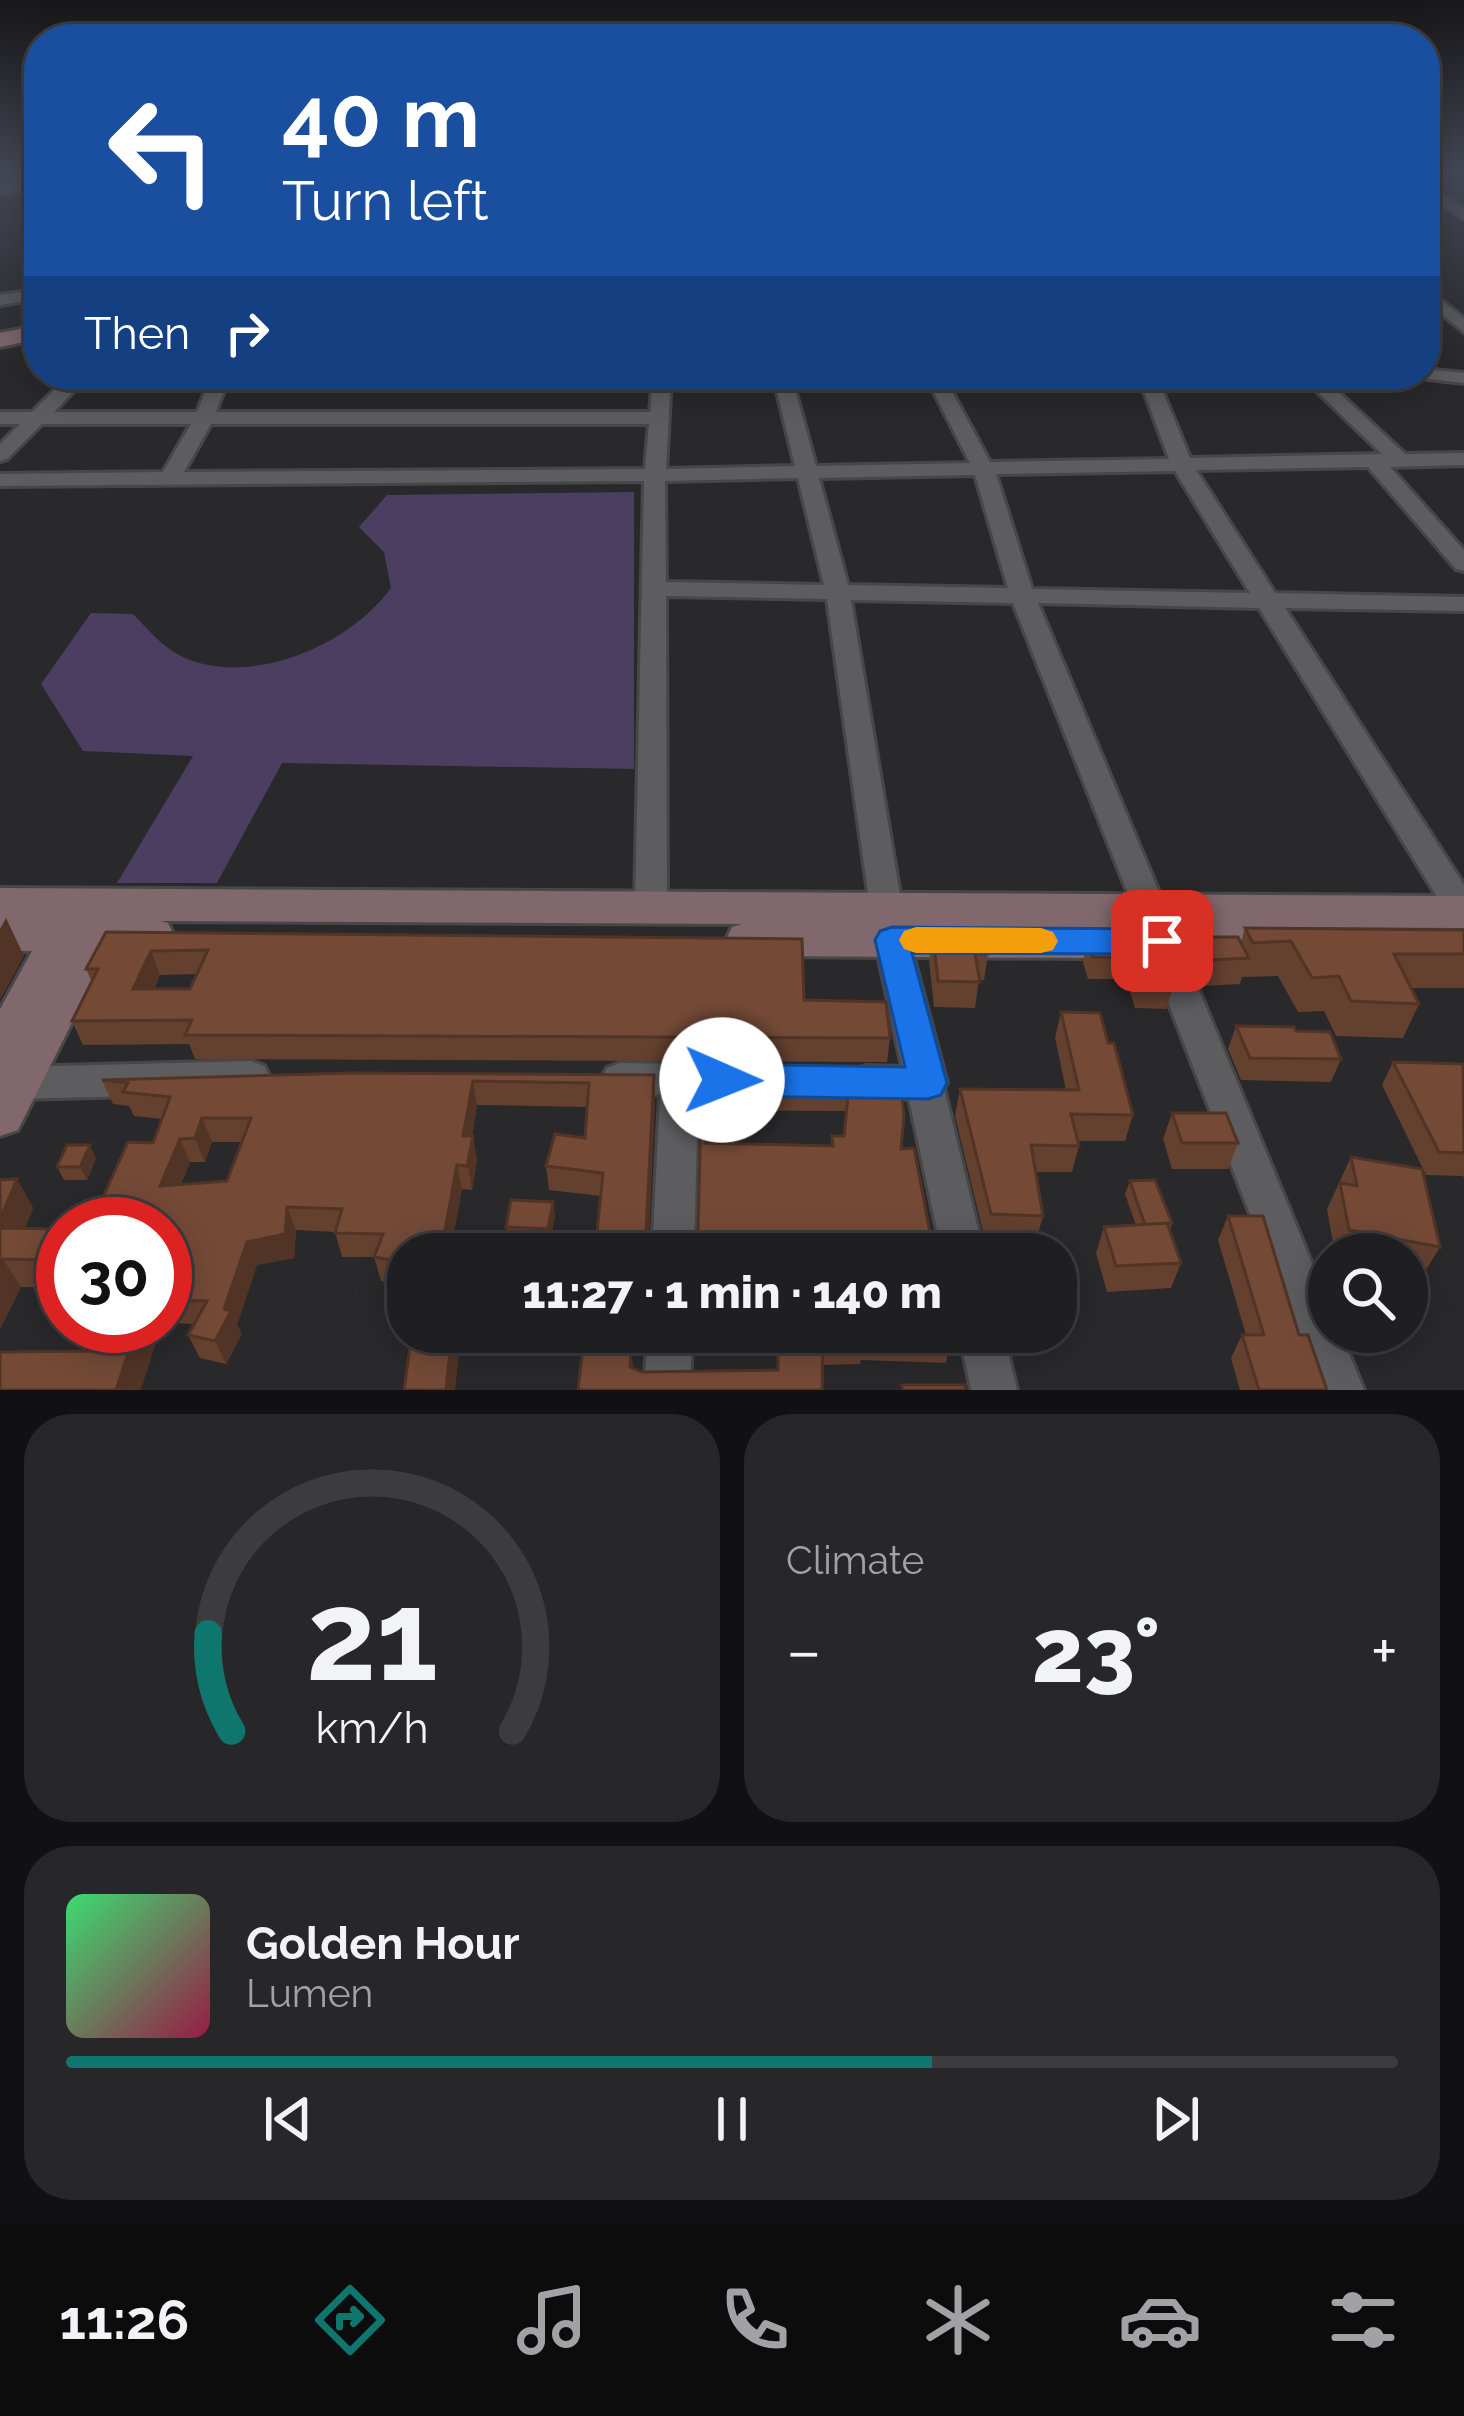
<!DOCTYPE html>
<html lang="en">
<head>
<meta charset="utf-8">
<style>
	:root { --surface:#1f1e20; --page:#272729; --text:#f1f3f6; --muted:#a1a2a5; --line:#3c3c3e; --accent:#0f766e }
	body { margin:0; font-family:Raleway,sans-serif; background:var(--page); color:var(--text); height:100vh; display:flex; flex-direction:column; font-size:45px; white-space:nowrap }
	* { box-sizing:border-box; margin:0 }
	p { font-size:39px; color:var(--muted) }
	.icon { flex:none; width:66px; height:66px; fill:none; stroke:currentColor; stroke-width:2; stroke-linecap:round; stroke-linejoin:round }
	.map { position:relative; height:1390px; overflow:hidden }
	.details { display:flex; flex-direction:column; gap:24px; padding:24px; background:#111012; flex:1 }
	.details>* { flex:none }
	.top-card { position:absolute; left:24px; top:24px; width:1416px; height:366px; border-radius:48px; box-shadow:0 6px 30px #0003,0 0 0 3px var(--line); background:#1a4fa0; color:#fff; overflow:hidden }
	.tools { position:absolute; left:1308px; top:1233px; display:grid; gap:24px }
	.tools a { display:grid; place-items:center; width:120px; height:120px; border-radius:50%; background:var(--surface); box-shadow:0 6px 30px #0003,0 0 0 3px var(--line); font-size:60px }
	.speed { position:absolute; left:36px; top:1197px; display:flex; gap:24px; font-size:60px; font-weight:700; text-align:center }
	.speed>* { display:grid; place-content:center; width:156px; height:156px; border-radius:50%; background:var(--surface); box-shadow:0 6px 30px #0003,0 0 0 3px var(--line); line-height:1 }
	.speed .limit { border:18px solid #d22; background:#fff; color:#111 }
	.pin { position:absolute; display:grid; place-items:center; width:102px; height:102px; color:#fff; margin:-51px; border-radius:24px; box-shadow:0 6px 18px #0006 }
	.me { position:absolute; width:132px; margin:-66px; rotate:91deg; stroke-linejoin:round; filter:drop-shadow(0 0 9px #0008) }
	.turn { display:flex; align-items:center; gap:42px; height:252px; padding:0 60px; font-size:54px }
	.turn .icon { width:156px; height:156px; stroke-width:2.5 }
	.turn b { display:block; font-size:84px; line-height:102px }
	.then { display:flex; align-items:center; height:114px; padding:0 60px; background:#0003; gap:24px; font-size:45px }
	.big { font-size:90px; font-weight:800; line-height:1.1 }
	.details .card { flex:1; display:flex; flex-direction:column; justify-content:center; gap:18px; min-width:0; padding:0 42px; border-radius:48px; background:var(--page) }
	.details .dial { align-items:center; gap:0 }
	.dial svg { height:312px; overflow:visible; fill:none; stroke:var(--line); stroke-width:7; stroke-linecap:round; text-anchor:middle }
	.dial text { fill:var(--text); stroke:none }
	.song { display:flex; align-items:center; gap:36px }
	.cover { width:144px; height:144px; border-radius:18px; background:linear-gradient(135deg,hsl(140 70% 55%),hsl(340 70% 35%)) }
	.played { height:12px; border-radius:6px; background:linear-gradient(90deg,var(--accent) 65%,var(--line) 65%) }
	.keys { display:flex; justify-content:space-around; direction:ltr }
	.heat { display:flex; justify-content:space-between; align-items:center; font-size:66px; direction:ltr }
	.details .tiles { flex:1; display:grid; gap:24px; grid-template-columns:1fr 1fr }
	.card:last-child { grid-column:span 2 }
	.trip { position:absolute; left:387px; top:1233px; width:690px; height:120px; border-radius:48px; background:var(--surface); box-shadow:0 6px 30px #0003,0 0 0 3px var(--line); font-weight:800; line-height:120px; text-align:center }
	.tab-bar { display:flex; height:192px; justify-content:space-around; align-items:center; background:#0c0c0d; color:var(--muted) }
	.tab-bar .icon { width:84px; height:84px }
	.tab-bar .active { color:var(--accent) }
	.tab-bar b { font-size:54px; color:var(--text) }
	.map>svg:first-child { display:block }
	.green { fill:#4b3e60 }
	.lines { fill:none; stroke-linecap:round; stroke-linejoin:round }
	.minor-casing { stroke:#474648; stroke-width:6 }
	.secondary-casing { stroke:#474648; stroke-width:6 }
	.minor { fill:#5d5c5f; fill-rule:evenodd }
	.secondary { fill:#81686d; fill-rule:evenodd }
	.wall { fill:#64402f; fill-rule:evenodd }
	.shaded-wall { fill:#513426 }
	.building { fill:#744a37; stroke:#513426; stroke-width:3; fill-rule:evenodd }
	.route { fill:#1a73e8; stroke:#114b97; stroke-width:3 }
	.slow { fill:#f59e0b }
</style>
</head>
<body>
<div class="map">
<svg width="1464" height="1390" viewBox="0 0 1464 1390">
	<rect width="100%" height="100%" fill="#29282b"/>
	<path class="green" d="M634,492V769L282,763L217,883H117L193,756L83,751L41,684L91,613L133,614C148,629 163,648 183,657C251,688 350,645 391,588L384,552L359,527L387,495Z"/>
	<g class="lines">
		<g class="minor-casing">
			<g id="minor">
				<path d="M39,181V189L0,193V185Z"/>
				<path d="M1425,183L1464,209V219L1425,193Z"/>
				<path d="M1425,288L1464,318V332L1425,301Z"/>
				<path d="M39,289V299L0,305V295Z"/>
				<path d="M1425,369L1464,373V383L1419,378L1417,375H1425Z"/>
				<path d="M70,375H89L54,412H197L212,375H230L216,412H650L653,375H671L666,469L795,466L773,375H791L816,466L970,463L925,375H943L990,462L1169,459L1138,375H1156L1190,458L1382,454L1300,375H1320L1405,454L1464,453V465L1390,467L1464,550V571L1456,569L1368,467L1196,470L1275,593L1464,597V611L1285,608L1464,885V924L1452,921L1259,608L1038,603L1166,909L1162,918L1150,921L1138,918L1134,909L1013,603L851,600L902,907L898,916L886,919L874,916L870,907L827,599L666,596L667,906L663,914L651,918L639,914L635,906L644,481L0,486V474L163,472L191,424H42L7,459L0,461V444L20,424H0V412H32ZM211,424H649L645,469L184,472ZM1175,471L1250,593L1032,589L996,474ZM975,475L1008,588L848,585L819,478ZM798,478L824,585L666,582L665,481Z"/>
				<path d="M892,927L904,931L909,940L947,1083L944,1088L984,1254H942L909,1099L853,1093L847,1082L853,1071L866,1066L902,1067L875,940L880,931Z"/>
				<path d="M1162,929L1174,933L1179,942L1329,1305V1332H1340L1364,1390H1318L1145,942L1150,933Z"/>
				<path d="M251,1061L264,1066L270,1077L264,1088L251,1093L16,1099L0,1089L3,1072L16,1067Z"/>
				<path d="M620,1063L737,1065L750,1070L756,1081L750,1092L737,1097L698,1096L694,1254H652L660,1095L607,1090L601,1079L607,1068Z"/>
				<path d="M648,1332H692L690,1390H644Z"/>
				<path d="M959,1332H1003L1017,1390H971Z"/>
			</g>
		</g>
		<g class="secondary-casing">
			<g id="secondary">
				<path d="M39,325V339L0,347V333Z"/>
				<path d="M0,888L1464,896V928L1250,927L1260,930L1267,942L1260,954L1244,959L748,956L732,951L726,939L732,927L742,924L161,921L168,923L174,935L168,947L152,952L108,951L18,1130L0,1136V1009L32,951H0Z"/>
			</g>
		</g>
		<use href="#minor" class="minor"/>
		<use href="#secondary" class="secondary"/>
	</g>
	<g class="wall">
		<path d="M1245,928L1464,930V988H1412L1419,1004L1403,1038L1336,1036L1324,1011L1298,1012L1278,976L1242,977L1240,984L1202,986L1192,963L1201,937L1241,942Z"/>
		<path d="M106,932L804,1000L890,1038L887,1062L195,1059L189,1044L83,1045L72,1021L92,982L86,969ZM197,974L190,989H154L160,975Z"/>
		<path d="M933,935L988,954L984,980H979L975,1008L934,1007L929,961Z"/>
		<path d="M1088,940L1154,941L1173,987L1166,1009L1135,1008L1126,979H1088L1083,962Z"/>
		<path d="M1061,1012L1108,1043L1133,1115L1125,1141H1078L1079,1146L1072,1172H1036L1043,1216L1036,1241L985,1240L955,1116L960,1089L1066,1090L1055,1038Z"/>
		<path d="M1236,1026L1296,1031L1341,1059L1331,1082L1241,1080L1228,1049Z"/>
		<path d="M1393,1062L1464,1066V1178L1463,1176L1426,1175L1382,1085Z"/>
		<path d="M654,1075L655,1099L649,1233L650,1235H693L698,1231L702,1076L900,1079L901,1149L934,1254H595L601,1196L549,1190L546,1166L585,1138L587,1107L477,1105L472,1136L477,1160L472,1190L462,1189L453,1237L495,1244L497,1254H408V1285L381,1281L374,1257H342L335,1232L296,1230L294,1258L257,1265L237,1325L242,1334L226,1364L200,1358L188,1335L195,1324L171,1323L165,1311V1281L169,1268H165V1224L153,1143L162,1119L134,1116L129,1106L113,1104L102,1080ZM709,1110L846,1111L844,1136H832V1146L707,1143ZM212,1142H242L227,1181L181,1184L190,1162H205Z"/>
		<path d="M1172,1113L1238,1143L1228,1169H1172L1163,1139Z"/>
		<path d="M1351,1157L1440,1247L1424,1273L1407,1269V1254H1335L1327,1209Z"/>
		<path d="M96,1158L87,1180H64L57,1167Z"/>
		<path d="M17,1179L33,1208L25,1228L63,1229V1288L21,1287L0,1329V1180Z"/>
		<path d="M1130,1181L1172,1223L1170,1230L1181,1263L1171,1288L1107,1292L1096,1253L1104,1227L1136,1225L1125,1194Z"/>
		<path d="M555,1215L550,1242L508,1240L506,1227Z"/>
		<path d="M1228,1216L1299,1335L1327,1390H1240L1231,1358L1242,1335H1246L1218,1240Z"/>
		<path d="M777,1332H949L950,1340L946,1363L861,1360L860,1364L823,1365L822,1390H578L583,1347L631,1348L633,1369L642,1372L777,1370Z"/>
	</g>
	<g class="shaded-wall">
		<path d="M6,918L24,956L0,1000V929Z"/>
		<path d="M151,951L160,975L143,1013L133,989Z"/>
		<path d="M654,1075L655,1099L648,1254L646,1230Z"/>
		<path d="M473,1081L477,1105L470,1147L473,1136L477,1160L472,1190L463,1136Z"/>
		<path d="M709,1086V1110L706,1167L705,1143Z"/>
		<path d="M202,1118L212,1142L205,1162L195,1138Z"/>
		<path d="M180,1139L190,1162L171,1210L160,1186Z"/>
		<path d="M90,1145L96,1158L87,1180L80,1167Z"/>
		<path d="M457,1165L462,1189L450,1254L444,1236Z"/>
		<path d="M17,1179L33,1208L14,1256L0,1234V1219Z"/>
		<path d="M553,1202L555,1215L550,1242L548,1229Z"/>
		<path d="M287,1207L296,1230L294,1258L257,1265L237,1325L242,1334L226,1364L215,1341L247,1242Z"/>
		<path d="M63,1239V1276L53,1260Z"/>
		<path d="M3,1259L21,1287L0,1329V1264Z"/>
		<path d="M137,1326H144L155,1346L141,1390H116Z"/>
		<path d="M452,1332H457L460,1346L455,1390H446Z"/>
	</g>
	<g class="building">
		<path d="M1245,928L1464,930V954H1394L1419,1004L1351,1001L1339,976L1312,978L1291,941L1253,943Z"/>
		<path d="M106,932L802,939L804,1000L886,1002L890,1038L185,1035L192,1020L72,1021L98,969H86ZM208,950L190,989H133L151,951Z"/>
		<path d="M933,935H985L988,954H975L980,982L938,981Z"/>
		<path d="M1201,937H1238L1249,958L1211,960Z"/>
		<path d="M1088,940L1154,941L1173,987H1142L1132,958L1093,957Z"/>
		<path d="M1061,1012L1100,1013L1108,1043H1114L1133,1115L1071,1114L1079,1146L1031,1145L1043,1216L991,1214L960,1089L1079,1090Z"/>
		<path d="M1236,1026L1294,1027L1296,1031L1330,1032L1341,1059L1250,1058Z"/>
		<path d="M1393,1062L1463,1064L1464,1153L1439,1152Z"/>
		<path d="M351,1073L654,1075L646,1230L650,1235H693L698,1231L702,1076L900,1079L904,1116L901,1149L914,1148L934,1254L784,1251V1254H657L595,1251L603,1173L546,1166L555,1134L585,1138L589,1083L473,1081L463,1136H473L467,1166L457,1165L444,1236L495,1244L491,1254H408V1263L374,1257L383,1234L335,1233L342,1209L287,1207L285,1234L247,1242L224,1309L231,1311L215,1341L188,1335L207,1301L165,1300V1281L176,1245L165,1244V1224H91L128,1142L153,1143L170,1097L123,1092L128,1083L102,1080ZM709,1086L849,1087L844,1136H832L833,1146L705,1143ZM202,1118H251L227,1181L160,1186L180,1139L195,1138Z"/>
		<path d="M1172,1113H1226L1238,1143H1182Z"/>
		<path d="M67,1145H90L80,1167H57Z"/>
		<path d="M1351,1157L1422,1169L1440,1247L1349,1230L1340,1183L1357,1186Z"/>
		<path d="M17,1179L0,1219V1180Z"/>
		<path d="M1155,1180L1172,1223L1145,1225L1130,1181Z"/>
		<path d="M511,1200L553,1202L548,1229L506,1227Z"/>
		<path d="M1228,1216H1263L1299,1335H1308L1327,1390H1259L1242,1335H1264Z"/>
		<path d="M1167,1223L1181,1263L1116,1266L1104,1227Z"/>
		<path d="M0,1228L63,1229V1239L53,1260L3,1259L0,1264Z"/>
		<path d="M107,1326H137L116,1390H0V1352L99,1351Z"/>
		<path d="M412,1332H452L446,1390H404Z"/>
		<path d="M778,1332H949L950,1340L863,1337V1341L823,1342L822,1390H578L583,1347L631,1348L630,1367L642,1372L778,1370Z"/>
		<path d="M902,1385H965V1390H903Z"/>
	</g>
	<linearGradient id="sky" x2="0" y2="1"><stop stop-color="#171618"/><stop offset="0.47" stop-color="#434855"/><stop offset="1" stop-color="#434855" stop-opacity="0"/></linearGradient>
	<rect width="1464" height="367" fill="url(#sky)"/>
	<path class="route" d="M892,927L1162,929L1174,932L1179,941L1174,951L1162,954L912,953L947,1083L941,1095L928,1099L722,1096L708,1092L702,1080L708,1069L722,1064L905,1067L875,940L880,931Z"/>
	<path class="slow" d="M916,927L1041,928L1053,932L1058,941L1053,950L1041,953H916L904,949L899,940L904,931Z"/>
</svg>
<div class="tools">
<a><svg class="icon" aria-label="search" viewBox="0 0 24 24"><circle cx="10" cy="10" r="6"/><path d="M15 15l6 6"/></svg></a>
</div>
<div class="speed"><div class="limit">30</div></div>
<div class="pin" style="left:1162px;top:941px;background:#d93025"><svg class="icon" aria-label="arrive" viewBox="0 0 24 24"><path d="M6 21V4h12l-3 4 3 4H6"/></svg></div>
<svg class="me" style="left:722px;top:1080px" viewBox="-20 -20 40 40"><circle r="19" fill="#fff"/><path d="M0-13L10 11 0 6-10 11z" fill="#1a73e8"/></svg>
<div class="trip">11:27 · 1 min · 140 m</div>
<div class="top-card">
<div class="turn"><svg class="icon" aria-label="left" viewBox="0 0 24 24"><path d="M17 20v-9H6M10 6l-5 5 5 5"/></svg><div><b>40 m</b>Turn left</div></div>
<div class="then">Then<svg class="icon" aria-label="right" viewBox="0 0 24 24"><path d="M7 20v-9h11M14 6l5 5-5 5"/></svg></div>
</div>
</div>
<section class="details">
<div class="tiles">
<div class="card dial"><svg viewBox="0 0 100 80">
<path d="M14 69A42 42 0 1 1 86 69"/>
<path d="M14 69A42 42 0 0 1 8 44" stroke="#0f766e"/>
<text x="50" y="56" font-size="32" font-weight="700">21</text>
<text x="50" y="72" font-size="11">km/h</text>
</svg></div>
<div class="card"><p>Climate</p>
<div class="heat"><a>−</a><b class="big">23°</b><a>+</a></div>
</div>
<div class="card">
<div class="song"><i class="cover"></i><div><b>Golden Hour</b><p>Lumen</p></div></div>
<div class="played"></div>
<div class="keys"><svg class="icon" aria-label="previous" viewBox="0 0 24 24"><path d="M18 5L8 12l10 7zM5 5v14"/></svg><svg class="icon" aria-label="pause" viewBox="0 0 24 24"><path d="M8 5v14M16 5v14"/></svg><svg class="icon" aria-label="next" viewBox="0 0 24 24"><path d="M6 5l10 7-10 7zM19 5v14"/></svg></div>
</div>
</div>
</section>
<nav class="tab-bar">
<b>11:26</b>
<svg class="icon active" aria-label="directions" viewBox="0 0 24 24"><path d="M12 3l9 9-9 9-9-9zM9 14v-3h6M13 9l2 2-2 2"/></svg>
<svg class="icon" aria-label="music" viewBox="0 0 24 24"><path d="M9 18V5l10-2v13"/><circle cx="6" cy="18" r="3"/><circle cx="16" cy="16" r="3"/></svg>
<svg class="icon" aria-label="phone" viewBox="0 0 24 24"><path d="M5 4h4l2 5-3 2q2 4 5 5l2-3 5 2v4C11 20 4 13 5 4z"/></svg>
<svg class="icon" aria-label="climate" viewBox="0 0 24 24"><path d="M12 3v18M4 7l16 10M4 17L20 7"/></svg>
<svg class="icon" aria-label="car" viewBox="0 0 24 24"><path d="M5 17H2v-5l4-1 3-4h7l3 4 3 1v5h-3M9 17h6M6 11h13"/><circle cx="7" cy="17" r="2"/><circle cx="17" cy="17" r="2"/></svg>
<svg class="icon" aria-label="filters" viewBox="0 0 24 24"><path d="M4 7h16M4 17h16"/><circle cx="9" cy="7" r="2"/><circle cx="15" cy="17" r="2"/></svg>
</nav>
</body>
</html>
